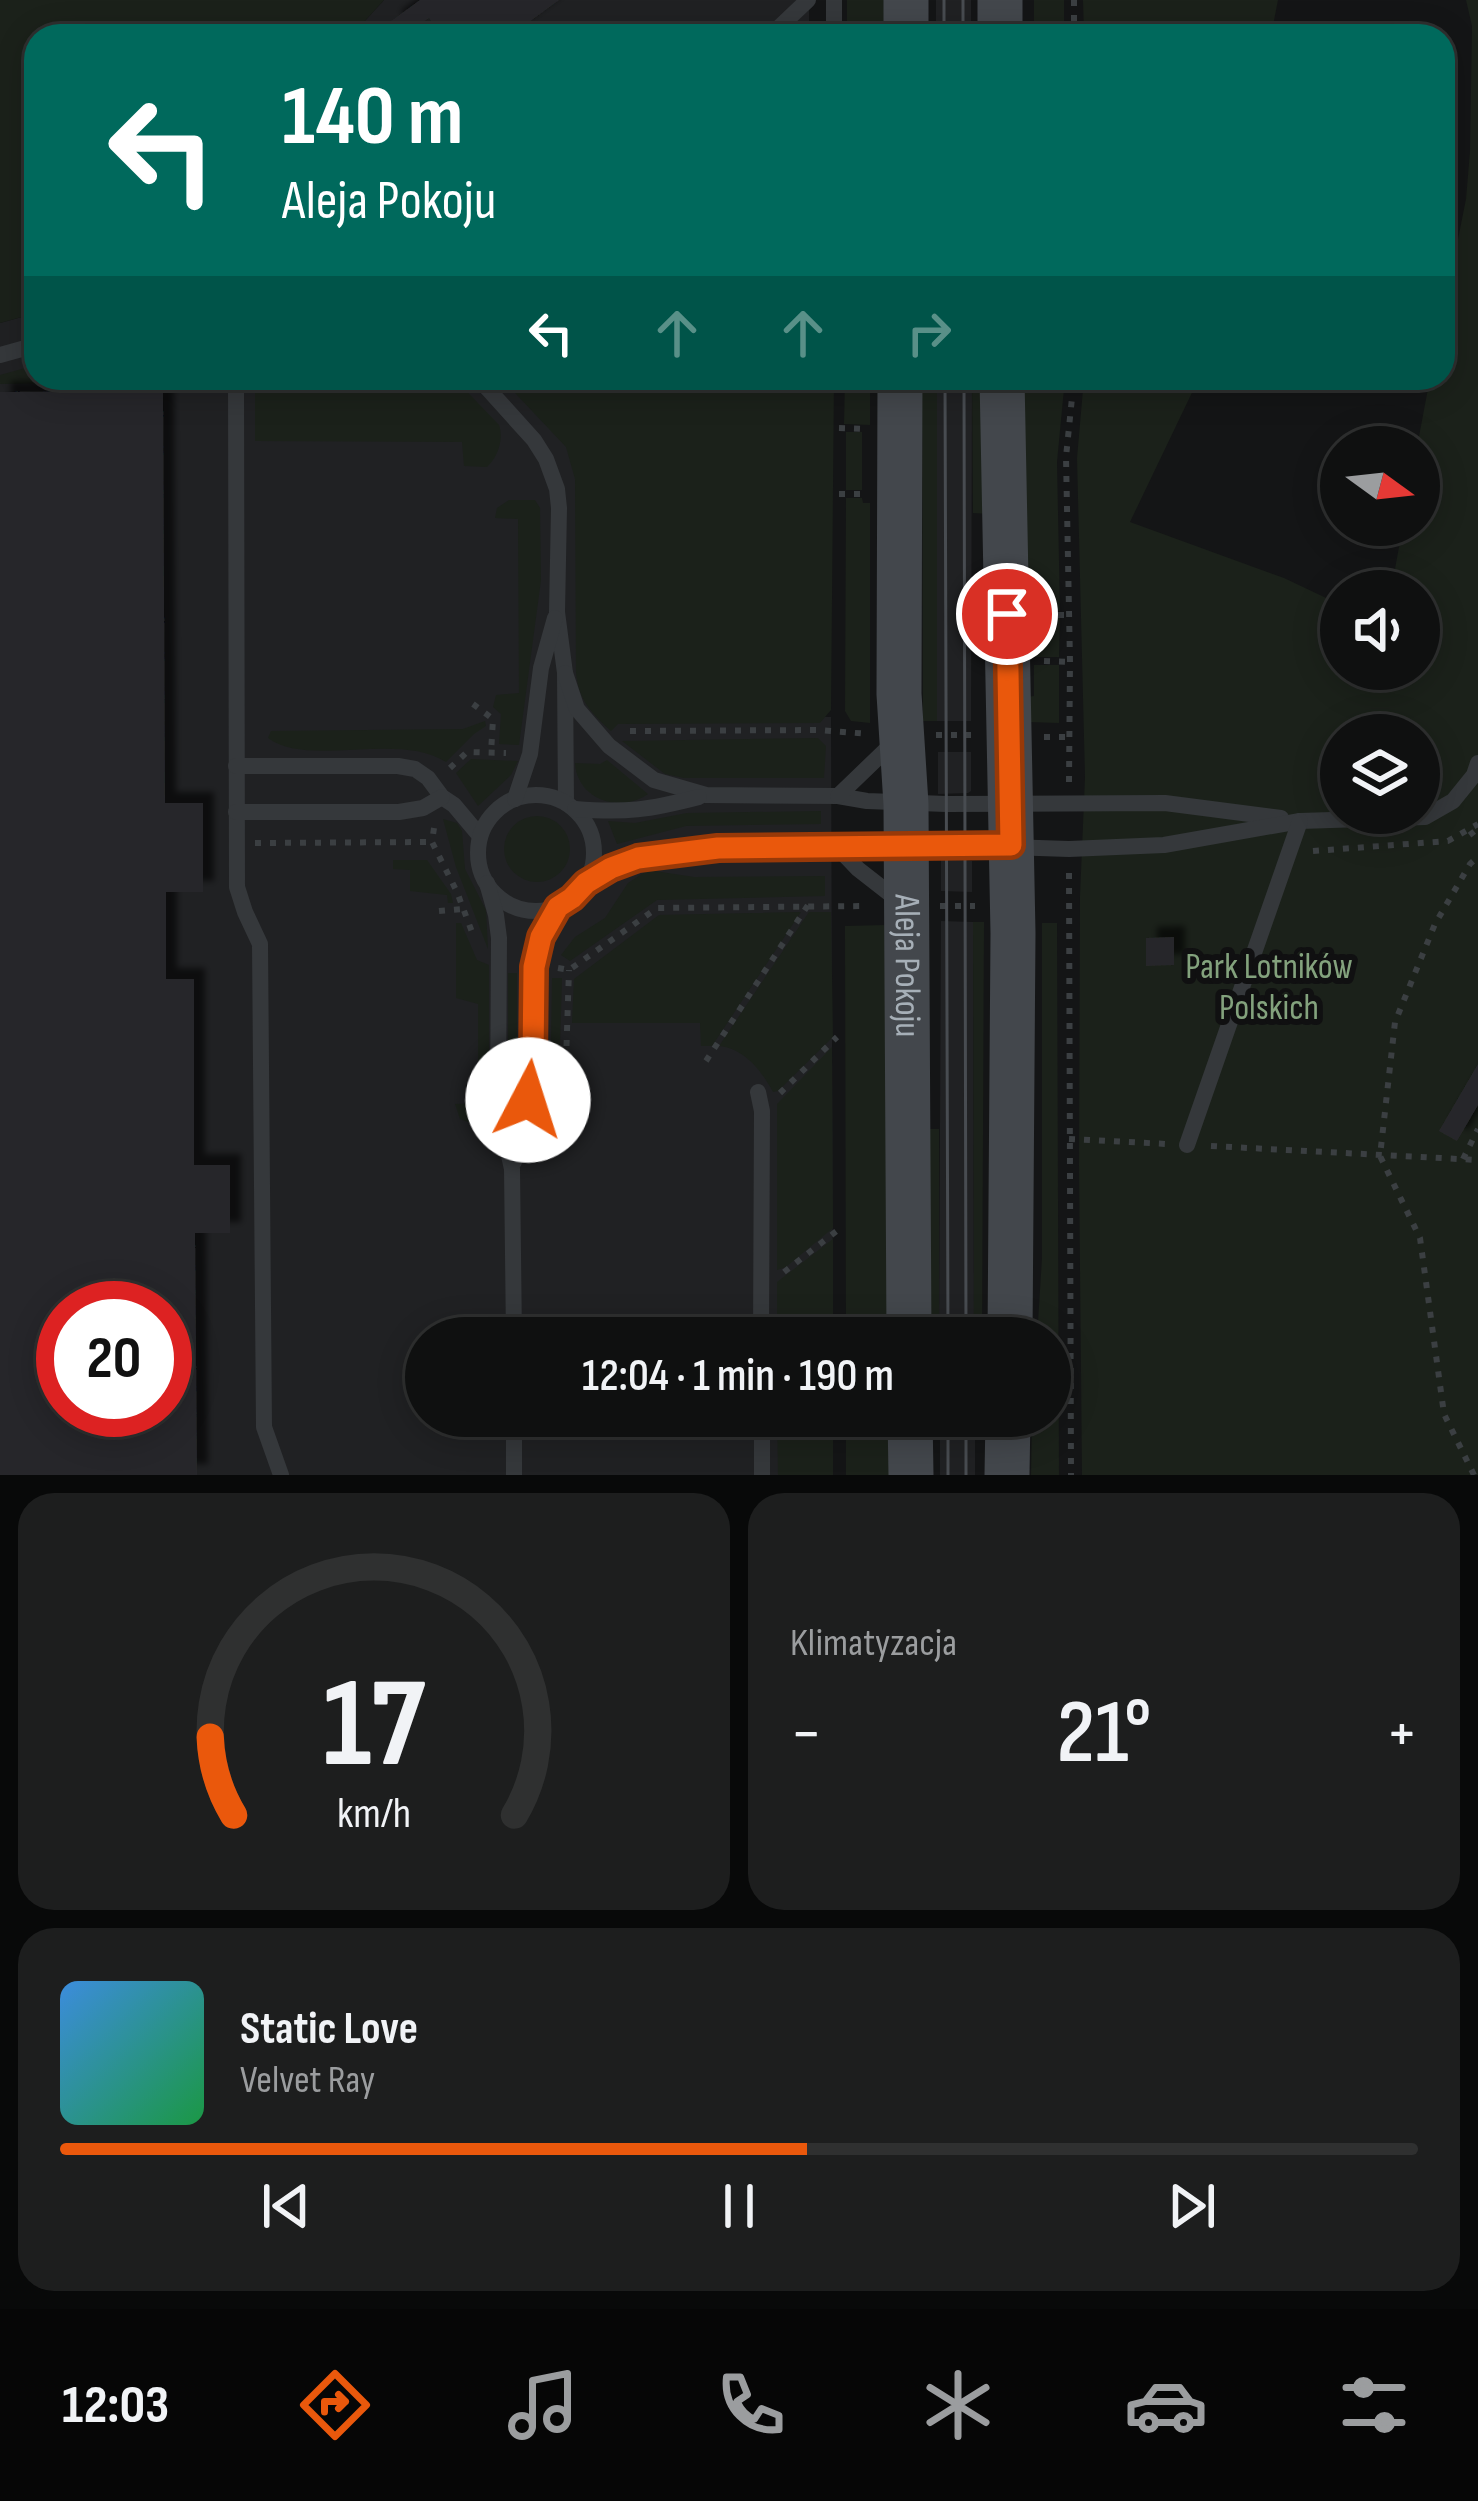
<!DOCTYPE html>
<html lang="pl">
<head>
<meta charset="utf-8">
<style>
	:root { --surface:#0f1010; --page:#1d1e1e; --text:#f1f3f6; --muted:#9b9d9f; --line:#2f3030; --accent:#ea580c }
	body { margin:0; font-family:"Sofia Sans Condensed",sans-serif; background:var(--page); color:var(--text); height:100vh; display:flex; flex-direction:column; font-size:45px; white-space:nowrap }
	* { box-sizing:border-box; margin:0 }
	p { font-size:39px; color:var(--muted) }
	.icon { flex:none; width:66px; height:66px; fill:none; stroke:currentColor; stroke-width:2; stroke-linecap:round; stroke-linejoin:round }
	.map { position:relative; height:1475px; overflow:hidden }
	.side { display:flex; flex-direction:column; gap:18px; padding:18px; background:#080909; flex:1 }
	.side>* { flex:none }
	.hud { position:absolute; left:24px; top:24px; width:1431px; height:366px; border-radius:36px; box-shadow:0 6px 30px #0003,0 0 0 3px var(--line); background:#00695c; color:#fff; overflow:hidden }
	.needle { width:78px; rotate:105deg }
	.buttons { position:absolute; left:1320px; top:426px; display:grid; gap:24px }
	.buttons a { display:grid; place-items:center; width:120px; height:120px; border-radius:50%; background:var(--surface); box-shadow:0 6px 30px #0003,0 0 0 3px var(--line); font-size:60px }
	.speed { position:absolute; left:36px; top:1281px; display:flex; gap:24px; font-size:60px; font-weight:700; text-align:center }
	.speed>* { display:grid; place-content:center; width:156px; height:156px; border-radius:50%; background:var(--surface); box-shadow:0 6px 30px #0003,0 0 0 3px var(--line); line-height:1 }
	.speed .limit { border:18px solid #d22; background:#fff; color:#111 }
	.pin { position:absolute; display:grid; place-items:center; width:102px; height:102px; color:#fff; margin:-51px; border:6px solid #fff; border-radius:50%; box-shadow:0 3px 12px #0007 }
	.me { position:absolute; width:132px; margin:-66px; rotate:5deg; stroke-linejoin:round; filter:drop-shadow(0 0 9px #0008) }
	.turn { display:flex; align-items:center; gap:42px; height:252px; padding:0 60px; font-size:54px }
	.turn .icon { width:156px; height:156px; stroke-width:2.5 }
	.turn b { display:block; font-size:84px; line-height:102px }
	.lanes { display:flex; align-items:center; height:114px; padding:0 60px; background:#0003; justify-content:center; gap:60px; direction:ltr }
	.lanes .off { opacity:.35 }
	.big { font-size:90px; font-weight:600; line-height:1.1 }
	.side .tile { flex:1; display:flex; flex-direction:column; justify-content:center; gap:18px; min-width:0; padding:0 42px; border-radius:36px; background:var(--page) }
	.side .dial { align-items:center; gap:0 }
	.dial svg { height:312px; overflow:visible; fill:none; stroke:var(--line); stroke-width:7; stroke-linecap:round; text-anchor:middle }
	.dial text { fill:var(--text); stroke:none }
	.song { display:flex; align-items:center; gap:36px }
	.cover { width:144px; height:144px; border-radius:18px; background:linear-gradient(135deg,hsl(210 70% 55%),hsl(140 70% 35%)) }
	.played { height:12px; border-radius:6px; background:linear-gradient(90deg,var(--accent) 55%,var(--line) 55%) }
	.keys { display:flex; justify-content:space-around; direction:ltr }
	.heat { display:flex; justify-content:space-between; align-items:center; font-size:66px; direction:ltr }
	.side .tiles { flex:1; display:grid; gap:18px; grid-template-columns:1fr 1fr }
	.tile:last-child { grid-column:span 2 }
	.trip { position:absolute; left:405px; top:1317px; width:666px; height:120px; border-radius:60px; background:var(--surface); box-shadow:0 6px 30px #0003,0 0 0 3px var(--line); font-weight:600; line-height:120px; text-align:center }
	.tab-bar { display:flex; height:192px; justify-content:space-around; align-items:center; background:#060606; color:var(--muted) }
	.tab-bar .icon { width:84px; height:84px }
	.tab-bar .current { color:var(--accent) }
	.tab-bar b { font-size:54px; color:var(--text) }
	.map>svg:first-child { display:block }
	.built { fill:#202123; fill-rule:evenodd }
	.green { fill:#1b211a; fill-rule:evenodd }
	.building { fill:#27282a; fill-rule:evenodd; filter:url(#shadow) }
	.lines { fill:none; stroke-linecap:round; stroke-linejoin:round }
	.path { stroke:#3b3f42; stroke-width:6; stroke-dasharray:6 9; stroke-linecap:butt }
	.lane { stroke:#35383b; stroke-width:16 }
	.secondary { stroke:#43474c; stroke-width:45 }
	.tram { stroke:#484c51; stroke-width:3 }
	.route-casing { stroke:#983908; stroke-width:30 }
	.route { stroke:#ea580c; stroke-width:21 }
	.labels { text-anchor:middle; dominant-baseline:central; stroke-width:12; stroke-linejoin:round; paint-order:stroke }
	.street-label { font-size:36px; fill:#a6afb7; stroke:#101011 }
	.park-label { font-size:36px; fill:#83a27d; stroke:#101011 }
</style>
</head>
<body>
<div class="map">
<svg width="1478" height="1475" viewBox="0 0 1478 1475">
	<defs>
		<filter id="shadow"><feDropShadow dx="11" dy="-11" stdDeviation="3" flood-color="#0009"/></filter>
	</defs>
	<rect width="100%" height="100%" fill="#141516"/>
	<g class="built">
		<path d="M384,0H809V36H351Z"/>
		<rect x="936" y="0" width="35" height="36"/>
		<path d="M36,313V378H509L569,450L582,496L605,712L831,717L833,1338H426V1416H833V1475H0V323ZM63,1308H165V1410H63Z"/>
		<path d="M937,378H972L971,721H937Z"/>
		<path d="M938,752H971V791L968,793L938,794Z"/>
		<path d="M941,858L972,861V892L941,891Z"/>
		<path d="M941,921L973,922L974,1338H939Z"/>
		<rect x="940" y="1416" width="35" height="59"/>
	</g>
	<g class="green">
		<path d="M0,0H384L351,36H36V313L0,323Z"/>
		<rect x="847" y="0" width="39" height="36"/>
		<rect x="1034" y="0" width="30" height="36"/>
		<path d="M1083,0H1278L1271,36H1084Z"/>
		<path d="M1466,0H1478V1475H1082L1079,1166L1080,896L1085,777L1077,458L1084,378H1199L1130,522L1284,578L1341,605V669H1419V591H1391L1403,525H1419L1417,447L1430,378H1443V314L1466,199L1470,151L1472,26ZM1341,735H1419V813H1341Z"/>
		<path d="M36,365V378H222V381L0,384V375Z"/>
		<path d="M255,378H454L499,425C504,439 498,457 487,467L464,466L462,442L255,441Z"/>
		<path d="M501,378H834L831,710L820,723L618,724L611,731C591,713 578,699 576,672L575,479L566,447Z"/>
		<path d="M845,378H870V425L844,424Z"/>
		<path d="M922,378H937V721H923Z"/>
		<path d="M972,378H985L989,514L973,513Z"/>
		<path d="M1022,378H1065L1057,462L1060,611L1026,609Z"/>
		<rect x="846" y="432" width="16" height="58"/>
		<path d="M846,498H862L863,503H870V723L851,721L845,711Z"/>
		<path d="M509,500H535L540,508L541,580L519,745L499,744L501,714L493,707L496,695L519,693L518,519L495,518L497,508Z"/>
		<path d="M1060,618L1059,657H1034V618Z"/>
		<path d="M1034,665H1059V723L1027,722L1026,697L1034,696Z"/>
		<path d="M485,721L486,726L474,734L446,762C399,731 308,768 268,738L271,731L463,729Z"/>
		<path d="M818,738L826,746L824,778H684L665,774L622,741Z"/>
		<path d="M471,759L518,761L511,775L478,806L456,773Z"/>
		<path d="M607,760L648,794C619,814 577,799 575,763L600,764Z"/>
		<path d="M821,811V824L686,826L617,844L608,821L635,823L687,813Z"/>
		<circle cx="537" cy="849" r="33"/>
		<path d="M443,819L457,823L462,831L465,869L486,910L488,949L456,867Z"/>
		<path d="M393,860H427L451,894L453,903H448L447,895L410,891V870L393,869Z"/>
		<path d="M648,870L694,877L825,876V896L657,900L570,961L561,955L575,937L605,918L628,883Z"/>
		<path d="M801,912L712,1046H701L700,1023H572L574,979L659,915Z"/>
		<path d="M809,912H831L833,1037L778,1091L773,1092C761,1070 745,1049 719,1046Z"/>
		<path d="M973,922H984L982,1338H974Z"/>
		<path d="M456,923H461L477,960L489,965V1106L484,1119L474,1124L460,1119L455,1104L478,1103V1004L456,998Z"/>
		<path d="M1042,923H1057L1059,1475H1031L1032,1416H1050V1338H1037L1042,1258Z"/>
		<path d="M885,925L892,1338H846L845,926Z"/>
		<rect x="508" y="973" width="9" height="125"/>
		<path d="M552,978H562L560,1046L551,1042Z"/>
		<path d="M832,1047L833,1228L786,1267L777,1270V1104Z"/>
		<path d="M925,1129H939V1338H926Z"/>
		<path d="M833,1239V1338H777V1282Z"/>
		<path d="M777,1416H833V1475H778Z"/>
		<rect x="846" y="1416" width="47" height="59"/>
	</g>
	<g class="building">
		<path d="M420,0H559L510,36H443L429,18L400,36L390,22Z"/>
		<path d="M644,378H672L671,386L645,387Z"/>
		<path d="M163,391L165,803H203V892H166V979H194V1165H230V1233H195L197,1475H0V392ZM63,1308H165V1410H63Z"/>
		<path d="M1174,937V965L1146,966V938Z"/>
		<path d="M1478,1064V1105L1457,1141L1439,1131Z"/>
	</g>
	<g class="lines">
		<g class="path">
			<path d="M1074,0V36"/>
			<path d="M839,428L865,429"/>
			<path d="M839,494H863"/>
			<path d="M1043,615H1070"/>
			<path d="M1044,661L1070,662"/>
			<path d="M473,704L493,719L491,753"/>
			<path d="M630,731L819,730L869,734"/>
			<path d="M936,735H971"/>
			<path d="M1044,737H1070"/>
			<path d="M450,768L467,752L506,753"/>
			<path d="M1069,782L1070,662L1066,457L1074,378"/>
			<path d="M434,828L432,842L457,892L472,932"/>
			<path d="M1470,831L1478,841"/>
			<path d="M255,843L432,842"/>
			<path d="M1313,851L1448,841L1478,824"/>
			<path d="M1069,873L1071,1475"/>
			<path d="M940,906H975"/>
			<path d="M439,911L464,909"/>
			<path d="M558,968L569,970L657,908L867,906"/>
			<path d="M566,1061L569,970"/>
			<path d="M706,1061L808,905"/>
			<path d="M780,1093L837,1037"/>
			<path d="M1069,1139L1167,1144"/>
			<path d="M1211,1146L1478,1160"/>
			<path d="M1463,1159L1478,1129"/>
			<path d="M784,1272L838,1230"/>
			<path d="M1474,1475L1444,1414L1420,1238L1380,1156L1395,1022L1435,924L1470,864L1478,857"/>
		</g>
		<g class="lane">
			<path d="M834,0V36"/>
			<path d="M770,36L808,0"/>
			<path d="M0,355L36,345"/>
			<path d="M236,378L237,887L245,912L260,944L264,1427L281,1475"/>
			<path d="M478,378L534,440L546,459L557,489L559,508L557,612L565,673L566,803"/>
			<path d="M565,673L577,709L609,746L654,780L706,795L838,796L867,801L946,804L1165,803L1281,818"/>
			<path d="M236,766H398L415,769L428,778L442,797L454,805L480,836"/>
			<circle cx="536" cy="853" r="58"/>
			<path d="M838,796L893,743"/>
			<path d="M515,799L530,754L541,668L555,618"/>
			<path d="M575,809C626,813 649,810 699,797"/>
			<path d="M236,812H399L423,808L442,797"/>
			<path d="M837,847L858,869L899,901"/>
			<path d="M487,883L496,915L499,938L498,1107L512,1169L514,1338"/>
			<path d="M586,883L611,868L638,858L718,847L907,844L1069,849L1164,845L1300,821L1425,817L1453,801L1474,775L1478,763"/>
			<path d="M758,1092L762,1111L761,1338"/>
			<path d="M1187,1145L1300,821"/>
			<path d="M514,1162L533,1062L534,967L541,937L558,907"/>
			<path d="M762,1416V1475"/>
			<path d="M514,1475V1416"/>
		</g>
		<g class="secondary">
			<path d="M1000,0V36"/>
			<path d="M906,36V0"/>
			<path id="s1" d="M900,378L899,694L906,804L909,1338"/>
			<path d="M1002,378L1013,933L1010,1338"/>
			<path d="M910,1416L911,1475"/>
			<path d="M1007,1475L1008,1416"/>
		</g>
		<g class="tram">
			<path d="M944,0V36"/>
			<path d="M963,0V36"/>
			<path d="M945,378L948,1338"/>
			<path d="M964,378L966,1338"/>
			<path d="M948,1416V1475"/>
			<path d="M966,1416V1475"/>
		</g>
	</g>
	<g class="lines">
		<g class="route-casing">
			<path id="route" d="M528,1100L533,1062L534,967L541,937L558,907L572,898L586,883L611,868L638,858L718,848L1011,845L1007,614"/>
		</g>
		<use href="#route" class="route"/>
	</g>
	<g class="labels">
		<g class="street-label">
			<text stroke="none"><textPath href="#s1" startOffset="588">Aleja Pokoju</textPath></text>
		</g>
		<g class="park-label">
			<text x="1269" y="967">Park Lotników<tspan x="1269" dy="41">Polskich</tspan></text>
		</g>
	</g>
</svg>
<div class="buttons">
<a><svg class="needle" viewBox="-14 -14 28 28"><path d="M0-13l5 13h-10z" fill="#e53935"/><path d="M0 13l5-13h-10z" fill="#9b9d9f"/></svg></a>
<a><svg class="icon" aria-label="sound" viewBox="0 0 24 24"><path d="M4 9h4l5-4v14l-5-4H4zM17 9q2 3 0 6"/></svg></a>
<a><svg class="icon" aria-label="layers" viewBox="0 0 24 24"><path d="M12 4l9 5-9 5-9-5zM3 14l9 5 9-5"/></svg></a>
</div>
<div class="speed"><div class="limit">20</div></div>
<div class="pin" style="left:1007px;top:614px;background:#d93025"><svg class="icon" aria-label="arrive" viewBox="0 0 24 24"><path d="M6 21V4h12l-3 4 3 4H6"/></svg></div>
<svg class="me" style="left:528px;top:1100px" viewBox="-20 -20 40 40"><circle r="19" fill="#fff"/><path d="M0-13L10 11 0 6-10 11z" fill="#ea580c"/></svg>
<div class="trip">12:04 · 1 min · 190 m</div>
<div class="hud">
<div class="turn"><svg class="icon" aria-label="left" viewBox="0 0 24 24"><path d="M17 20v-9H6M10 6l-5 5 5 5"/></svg><div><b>140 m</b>Aleja Pokoju</div></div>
<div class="lanes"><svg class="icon" aria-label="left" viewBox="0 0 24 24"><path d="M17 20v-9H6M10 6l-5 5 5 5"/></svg><svg class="icon off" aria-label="ahead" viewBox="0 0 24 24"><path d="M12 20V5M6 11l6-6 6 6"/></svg><svg class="icon off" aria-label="ahead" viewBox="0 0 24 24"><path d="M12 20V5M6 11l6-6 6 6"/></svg><svg class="icon off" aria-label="right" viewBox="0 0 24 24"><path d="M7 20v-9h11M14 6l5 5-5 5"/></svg></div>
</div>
</div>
<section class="side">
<div class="tiles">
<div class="tile dial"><svg viewBox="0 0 100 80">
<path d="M14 69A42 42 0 1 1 86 69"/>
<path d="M14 69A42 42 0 0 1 8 49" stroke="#ea580c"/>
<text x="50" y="56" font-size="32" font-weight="700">17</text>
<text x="50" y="72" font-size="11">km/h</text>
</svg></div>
<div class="tile"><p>Klimatyzacja</p>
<div class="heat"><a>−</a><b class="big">21°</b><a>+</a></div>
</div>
<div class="tile">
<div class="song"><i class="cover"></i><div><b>Static Love</b><p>Velvet Ray</p></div></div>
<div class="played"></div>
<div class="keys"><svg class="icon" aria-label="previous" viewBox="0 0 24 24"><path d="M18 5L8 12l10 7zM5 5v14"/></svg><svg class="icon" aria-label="pause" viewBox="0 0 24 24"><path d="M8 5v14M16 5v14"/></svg><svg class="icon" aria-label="next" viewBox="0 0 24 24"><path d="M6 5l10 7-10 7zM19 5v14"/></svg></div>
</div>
</div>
</section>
<nav class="tab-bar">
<b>12:03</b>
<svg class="icon current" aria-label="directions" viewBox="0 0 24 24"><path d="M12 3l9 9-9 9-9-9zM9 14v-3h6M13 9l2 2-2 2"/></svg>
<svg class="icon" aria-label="music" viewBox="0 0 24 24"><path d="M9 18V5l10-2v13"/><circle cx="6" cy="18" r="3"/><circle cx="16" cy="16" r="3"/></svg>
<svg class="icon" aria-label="phone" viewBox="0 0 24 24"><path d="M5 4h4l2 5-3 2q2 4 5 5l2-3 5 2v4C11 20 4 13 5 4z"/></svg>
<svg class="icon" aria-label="climate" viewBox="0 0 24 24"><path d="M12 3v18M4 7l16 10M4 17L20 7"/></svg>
<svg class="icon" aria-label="car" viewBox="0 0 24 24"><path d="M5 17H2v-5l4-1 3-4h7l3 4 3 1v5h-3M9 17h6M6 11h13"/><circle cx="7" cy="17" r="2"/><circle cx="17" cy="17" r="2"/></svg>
<svg class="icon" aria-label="filters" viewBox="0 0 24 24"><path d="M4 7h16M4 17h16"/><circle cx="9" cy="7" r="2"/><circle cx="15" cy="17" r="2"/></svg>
</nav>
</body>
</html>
